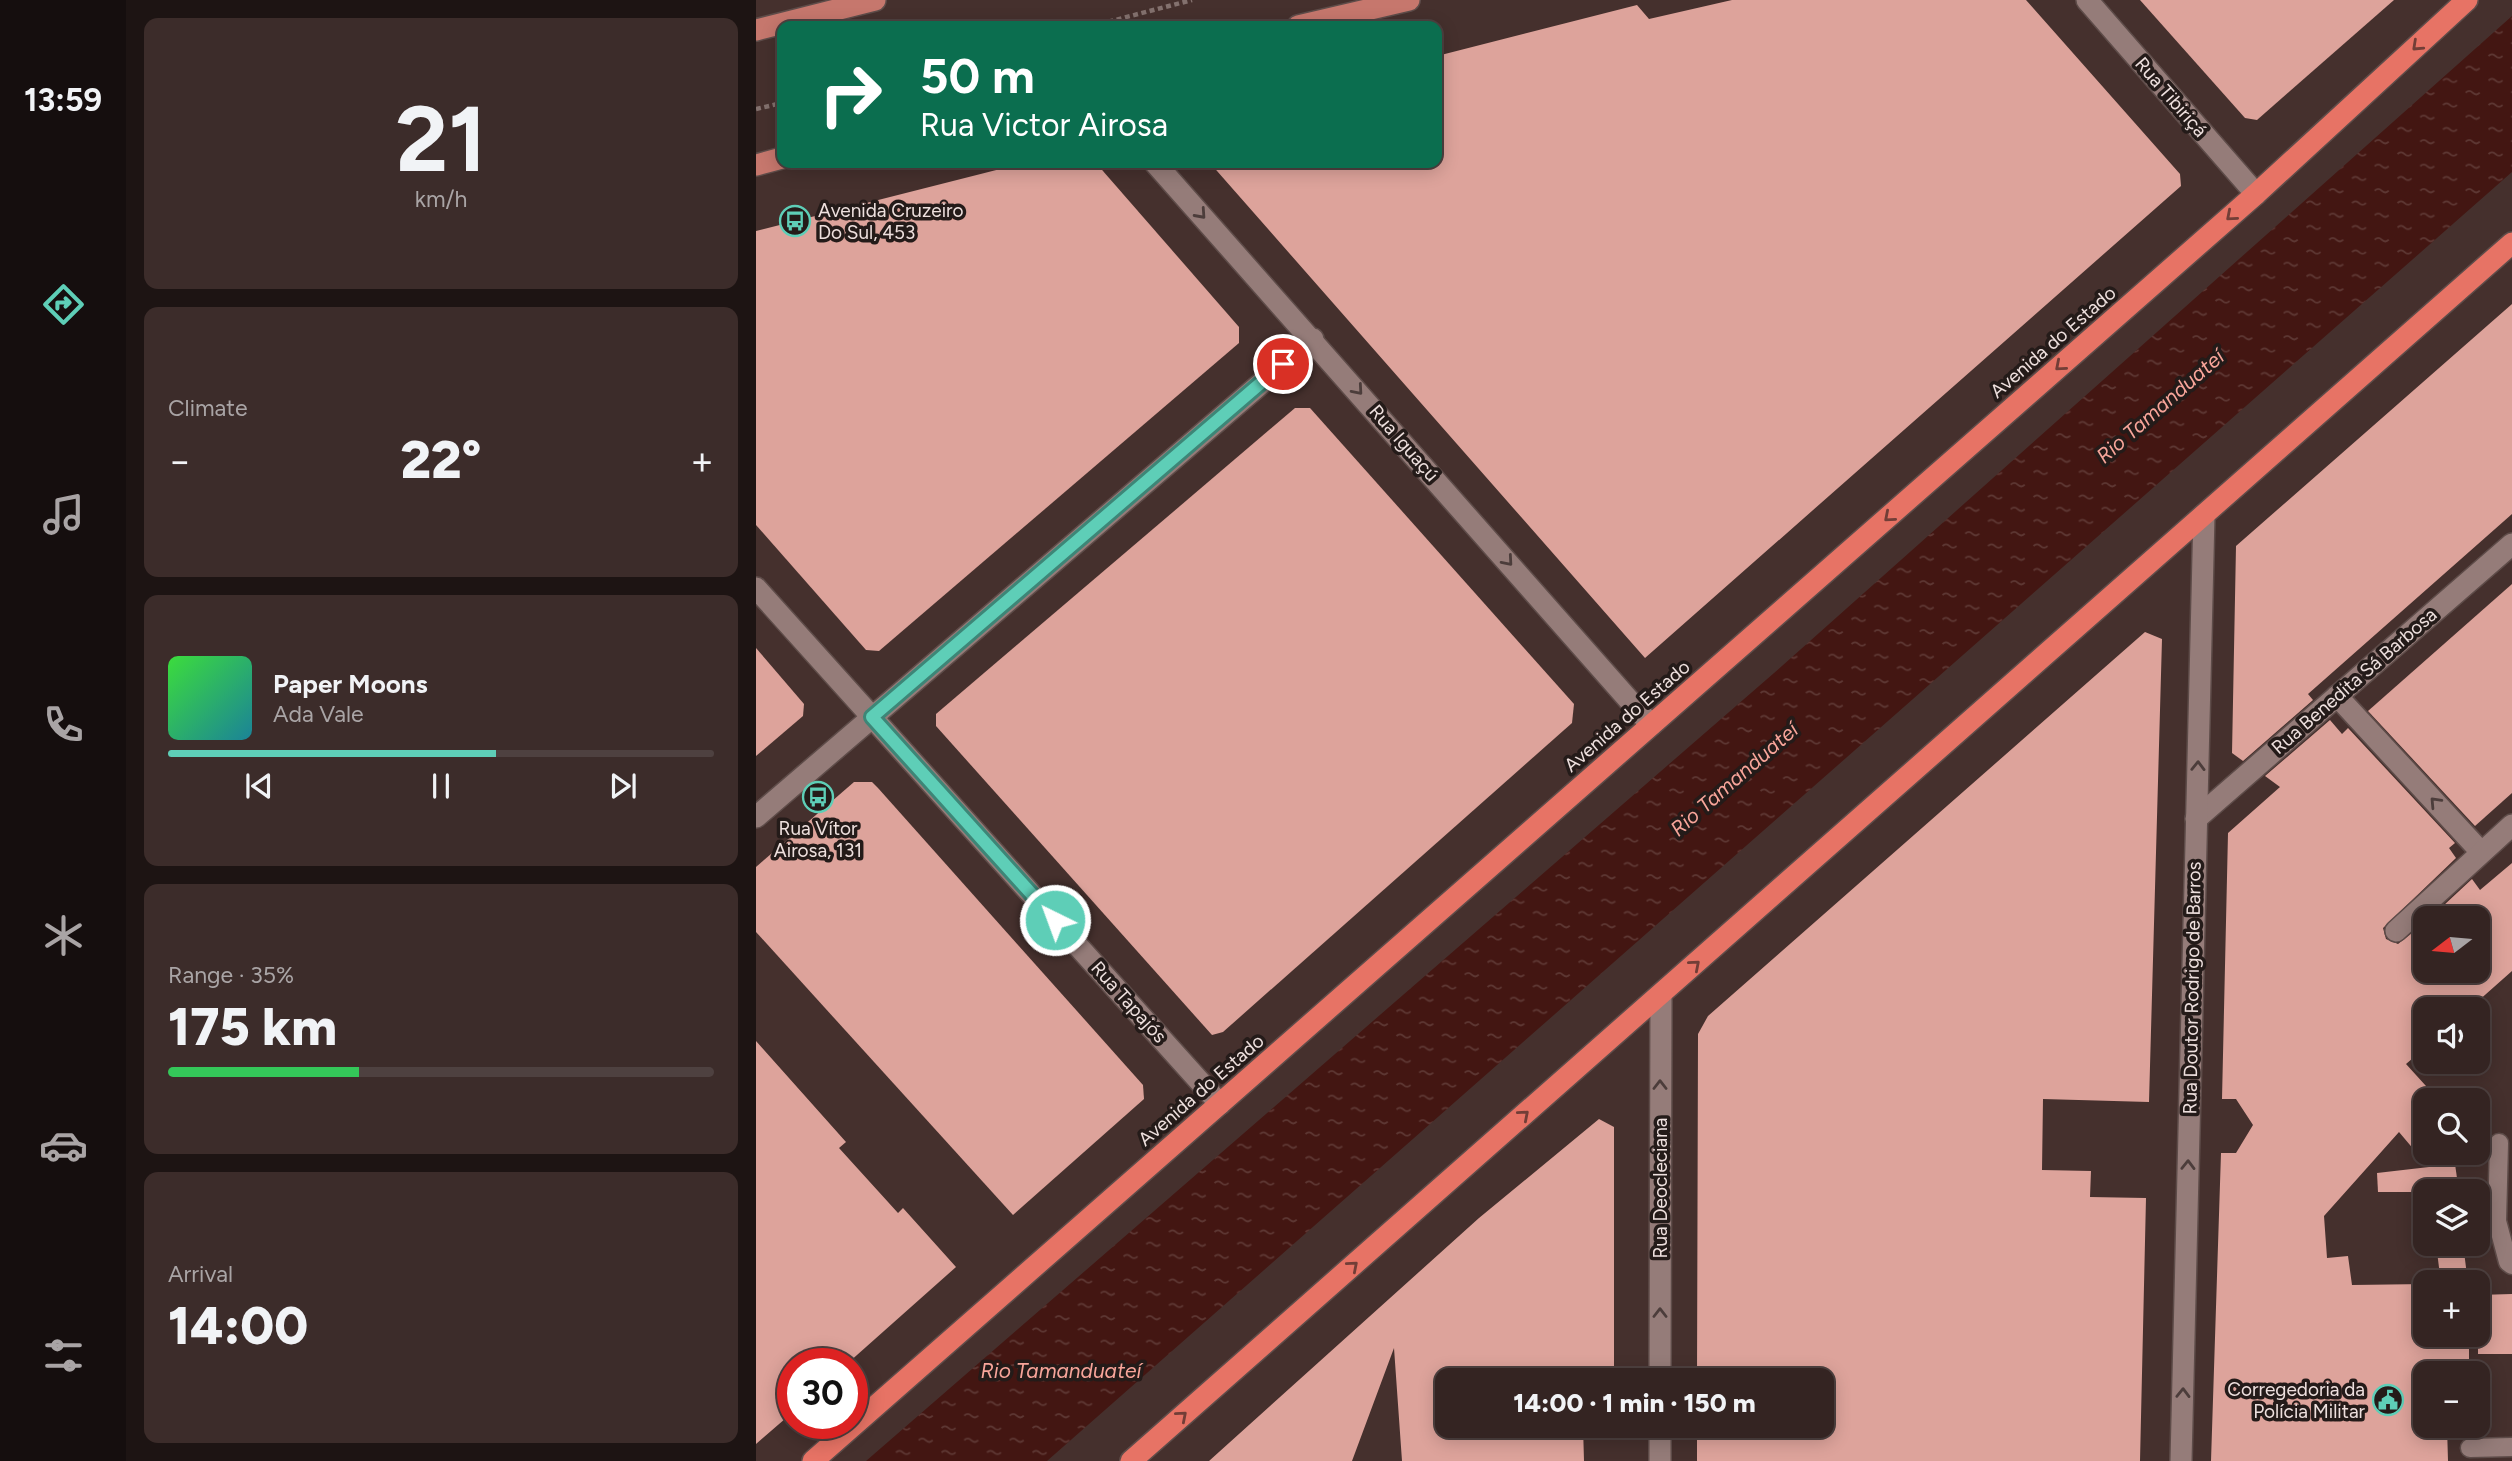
<!DOCTYPE html>
<html lang="en">
<head>
<meta charset="utf-8">
<style>
	:root { --surface:#342422; --page:#3c2c2a; --text:#f1f3f6; --muted:#a9a4a5; --line:#4e4140; --accent:#5eceb7 }
	body { margin:0; font-family:Figtree,sans-serif; background:var(--page); color:var(--text); height:100vh; display:flex; flex-direction:column; font-size:26px; white-space:nowrap }
	* { box-sizing:border-box; margin:0 }
	p { font-size:23px; color:var(--muted) }
	.icon { flex:none; width:38px; height:38px; fill:none; stroke:currentColor; stroke-width:2; stroke-linecap:round; stroke-linejoin:round }
	.map { position:relative; flex:1; overflow:hidden }
	.drawer { display:flex; flex-direction:column; gap:18px; padding:18px; background:#1d1413; width:630px }
	.drawer>* { flex:none }
	.hud { position:absolute; left:21px; top:21px; width:665px; height:147px; border-radius:14px; box-shadow:0 4px 18px #0003,0 0 0 2px var(--line); background:#0b6e4f; color:#fff; overflow:hidden }
	.needle { width:46px; rotate:254deg }
	.buttons { position:absolute; left:1657px; top:906px; display:grid; gap:14px }
	.buttons a { display:grid; place-items:center; width:77px; height:77px; border-radius:14px; background:var(--surface); box-shadow:0 4px 18px #0003,0 0 0 2px var(--line); font-size:35px }
	.speed { position:absolute; left:21px; top:1348px; display:flex; gap:14px; font-size:35px; font-weight:700; text-align:center }
	.speed>* { display:grid; place-content:center; width:91px; height:91px; border-radius:50%; background:var(--surface); box-shadow:0 4px 18px #0003,0 0 0 2px var(--line); line-height:1 }
	.speed .limit { border:10px solid #d22; background:#fff; color:#111 }
	.pin { position:absolute; display:grid; place-items:center; width:60px; height:60px; color:#fff; margin:-30px; border:4px solid #fff; border-radius:50%; box-shadow:0 2px 7px #0007 }
	.me { position:absolute; width:77px; margin:-38px; rotate:318deg; stroke-linejoin:round; filter:drop-shadow(0 0 5px #0008) }
	.turn { display:flex; align-items:center; gap:24px; height:147px; padding:0 28px; font-size:32px }
	.turn .icon { width:91px; height:91px; stroke-width:2.5 }
	.turn b { display:block; font-size:49px; line-height:60px }
	.big { font-size:52px; font-weight:800; line-height:1.1 }
	.drawer .card { flex:1; display:flex; flex-direction:column; justify-content:center; gap:10px; min-width:0; padding:0 24px; border-radius:14px; background:var(--page) }
	.drawer .dial { align-items:center; gap:0 }
	.dial b { font-size:91px; line-height:1 }
	.song { display:flex; align-items:center; gap:21px }
	.cover { width:84px; height:84px; border-radius:10px; background:linear-gradient(135deg,hsl(120 70% 55%),hsl(190 70% 35%)) }
	.played { height:7px; border-radius:4px; background:linear-gradient(90deg,var(--accent) 60%,var(--line) 60%) }
	.keys { display:flex; justify-content:space-around; direction:ltr }
	.heat { display:flex; justify-content:space-between; align-items:center; font-size:38px; direction:ltr }
	.charge { height:10px; border-radius:5px; background:linear-gradient(90deg,#34c759 35%,var(--line) 0) }
	.trip { position:absolute; left:679px; top:1368px; width:399px; height:70px; border-radius:14px; background:var(--surface); box-shadow:0 4px 18px #0003,0 0 0 2px var(--line); font-weight:800; line-height:70px; text-align:center }
	main { display:flex; flex:1; min-height:0 }
	.menu { display:flex; flex-direction:column; width:126px; justify-content:space-around; align-items:center; background:#150e0e; color:var(--muted) }
	.menu .icon { width:49px; height:49px }
	.menu .on { color:var(--accent) }
	.menu b { font-size:32px; color:var(--text) }
	.map>svg:first-child { display:block }
	.water { fill:url(#water-ripples) }
	.building { fill:#dda39b }
	.lines { fill:none; stroke-linecap:round; stroke-linejoin:round }
	.lane-casing { stroke:#5e4c49; stroke-width:21 }
	.street-casing { stroke:#5e4c49; stroke-width:24 }
	.secondary-casing { stroke:#5e4c49; stroke-width:24 }
	.primary-casing { stroke:#5e4c49; stroke-width:24 }
	.highway-casing { stroke:#5e4c49; stroke-width:24 }
	.path { stroke:#83716e; stroke-width:4.5; stroke-dasharray:5 3.5; stroke-linecap:butt }
	.lane { stroke:#957c79; stroke-width:18 }
	.street { stroke:#957c79; stroke-width:21 }
	.secondary { stroke:#957c79; stroke-width:21 }
	.primary { stroke:#c6776d; stroke-width:21 }
	.highway { stroke:#e77365; stroke-width:21 }
	.oneway { stroke:#723e37 }
	.oneway2 { stroke:#4c3d3b }
	.route-casing { stroke:#3d8677; stroke-width:18 }
	.route { stroke:#5eceb7; stroke-width:12 }
	.labels { text-anchor:middle; dominant-baseline:central; stroke-width:7; stroke-linejoin:round; paint-order:stroke }
	.street-label { font-size:19px; fill:#eee0de; stroke:#241b19 }
	.poi-label { font-size:19px; fill:#eee0de; stroke:#241b19; text-anchor:start }
	.water-label { font-size:21px; font-style:italic; fill:#f8a59a; stroke:#241b19 }
</style>
</head>
<body>
<main>
<nav class="menu">
<b>13:59</b>
<svg class="icon on" aria-label="directions" viewBox="0 0 24 24"><path d="M12 3l9 9-9 9-9-9zM9 14v-3h6M13 9l2 2-2 2"/></svg>
<svg class="icon" aria-label="music" viewBox="0 0 24 24"><path d="M9 18V5l10-2v13"/><circle cx="6" cy="18" r="3"/><circle cx="16" cy="16" r="3"/></svg>
<svg class="icon" aria-label="phone" viewBox="0 0 24 24"><path d="M5 4h4l2 5-3 2q2 4 5 5l2-3 5 2v4C11 20 4 13 5 4z"/></svg>
<svg class="icon" aria-label="climate" viewBox="0 0 24 24"><path d="M12 3v18M4 7l16 10M4 17L20 7"/></svg>
<svg class="icon" aria-label="car" viewBox="0 0 24 24"><path d="M5 17H2v-5l4-1 3-4h7l3 4 3 1v5h-3M9 17h6M6 11h13"/><circle cx="7" cy="17" r="2"/><circle cx="17" cy="17" r="2"/></svg>
<svg class="icon" aria-label="filters" viewBox="0 0 24 24"><path d="M4 7h16M4 17h16"/><circle cx="9" cy="7" r="2"/><circle cx="15" cy="17" r="2"/></svg>
</nav>
<section class="drawer">
<div class="card dial"><b>21</b><p>km/h</p></div>
<div class="card"><p>Climate</p>
<div class="heat"><a>−</a><b class="big">22°</b><a>+</a></div>
</div>
<div class="card">
<div class="song"><i class="cover"></i><div><b>Paper Moons</b><p>Ada Vale</p></div></div>
<div class="played"></div>
<div class="keys"><svg class="icon" aria-label="previous" viewBox="0 0 24 24"><path d="M18 5L8 12l10 7zM5 5v14"/></svg><svg class="icon" aria-label="pause" viewBox="0 0 24 24"><path d="M8 5v14M16 5v14"/></svg><svg class="icon" aria-label="next" viewBox="0 0 24 24"><path d="M6 5l10 7-10 7zM19 5v14"/></svg></div>
</div>
<div class="card"><p>Range · 35%</p><b class="big">175 km</b><div class="charge"></div></div>
<div class="card"><p>Arrival</p><b class="big">14:00</b></div>
</section>
<div class="map">
<svg width="1756" height="1461" viewBox="0 0 1756 1461">
	<defs>
		<pattern id="water-ripples" width="26" height="14" patternUnits="userSpaceOnUse" patternTransform="scale(1.75)"><rect width="26" height="14" fill="#431612"/><path d="M2 4q2-2 4 0t4 0M15 11q2-2 4 0t4 0" fill="none" stroke="#5e3834"/></pattern>
	</defs>
	<rect width="100%" height="100%" fill="#45302d"/>
	<path class="water" d="M1756,16V172L291,1461H110L1018,673Z"/>
	<g class="building">
		<path d="M976,0H1270L1424,174L1425,186L889,658L454,163H681V56L881,5L893,19Z"/>
		<path d="M1384,0H1638L1501,120L1489,118Z"/>
		<path d="M268,163H340L483,327V343L123,651L110,650L0,525V231Z"/>
		<path d="M1756,304V514L1552,694L1557,700L1487,761L1476,753L1480,546Z"/>
		<path d="M539,408H554L818,704L816,723L467,1032L456,1035L180,726V714Z"/>
		<path d="M1756,584V793L1719,826L1612,711Z"/>
		<path d="M1389,632L1406,639L1393,1102L1287,1099L1286,1170L1335,1171L1334,1197L1390,1198L1384,1461H941V1426H1066V1381H941L942,1034L952,1016Z"/>
		<path d="M0,648L48,704L47,716L0,756Z"/>
		<path d="M1574,720L1586,734L1592,728L1699,843L1693,848L1700,858L1627,928L1630,939L1642,944L1670,922V971H1722V919H1673L1716,879L1724,890L1756,863V971L1712,1010H1657L1670,1047L1650,1064L1670,1086V1164L1643,1132L1568,1216L1571,1258L1592,1256L1596,1285L1670,1284V1335H1713V1365H1689L1690,1374H1670V1426H1691L1692,1461H1455L1465,1153H1480L1497,1125L1480,1099H1466L1472,833L1524,787L1509,776Z"/>
		<path d="M98,782H116L122,788L387,1085L388,1099L257,1215L0,932V867Z"/>
		<path d="M0,1041L90,1142L83,1148L142,1213L147,1208L200,1267L92,1363H37V1412L0,1444Z"/>
		<path d="M843,1119L858,1127V1381H691V1426H827L828,1461H646L638,1348L596,1461H453L723,1218Z"/>
		<path d="M1699,1164L1703,1192H1622L1621,1173Z"/>
		<path d="M1680,1244H1707L1712,1283H1685Z"/>
		<path d="M1756,1294V1354H1722V1295Z"/>
	</g>
	<g class="lines">
		<g class="lane-casing">
			<g id="lane">
				<path d="M1743,1143L1741,1221L1752,1262L1756,1265"/>
				<path d="M1714,1448L1756,1447"/>
			</g>
		</g>
		<g class="street-casing">
			<g id="street">
				<path d="M399,163L895,725"/>
				<path d="M0,588L464,1104"/>
				<path d="M1581,696L1725,852"/>
				<path d="M0,817L557,339"/>
				<path d="M1440,819L1756,544"/>
				<path d="M1640,931L1756,825"/>
				<path d="M904,1381L905,995"/>
				<path d="M904,1461V1426"/>
				<path d="M1425,1461L1448,515"/>
			</g>
		</g>
		<g class="secondary-casing">
			<path id="secondary" d="M1331,0L1500,194"/>
		</g>
		<g class="primary-casing">
			<g id="primary">
				<path d="M542,26L653,0"/>
				<path d="M0,30L119,0"/>
				<path d="M0,165L26,158"/>
			</g>
		</g>
		<g class="highway-casing">
			<g id="highway">
				<path d="M57,1461L1500,194L1711,0"/>
				<path d="M375,1461L1756,243"/>
			</g>
		</g>
		<g class="path">
			<path d="M336,26L436,0"/>
			<path d="M0,109L26,103"/>
		</g>
		<use href="#lane" class="lane"/>
		<use href="#street" class="street"/>
		<use href="#secondary" class="secondary"/>
		<use href="#primary" class="primary"/>
		<use href="#highway" class="highway"/>
	</g>
	<defs><path id="oneway-chevron" d="M-2-3.5L2.5 0L-2 3.5" fill="none" stroke-width="1.6" stroke-linecap="round" stroke-linejoin="round" transform="scale(1.75)"/></defs>
	<g class="oneway">
		<use href="#oneway-chevron" transform="translate(1661 46) rotate(137)"/>
		<use href="#oneway-chevron" transform="translate(1475 216) rotate(139)"/>
		<use href="#oneway-chevron" transform="translate(1304 366) rotate(139)"/>
		<use href="#oneway-chevron" transform="translate(1133 517) rotate(139)"/>
		<use href="#oneway-chevron" transform="translate(939 965) rotate(-41)"/>
		<use href="#oneway-chevron" transform="translate(768 1115) rotate(-41)"/>
		<use href="#oneway-chevron" transform="translate(597 1266) rotate(-41)"/>
		<use href="#oneway-chevron" transform="translate(426 1416) rotate(-41)"/>
	</g>
	<g class="oneway2">
		<use href="#oneway-chevron" transform="translate(445 214) rotate(48)"/>
		<use href="#oneway-chevron" transform="translate(602 390) rotate(49)"/>
		<use href="#oneway-chevron" transform="translate(752 561) rotate(49)"/>
		<use href="#oneway-chevron" transform="translate(1442 766) rotate(-89)"/>
		<use href="#oneway-chevron" transform="translate(1679 802) rotate(-133)"/>
		<use href="#oneway-chevron" transform="translate(904 1085) rotate(-90)"/>
		<use href="#oneway-chevron" transform="translate(1432 1165) rotate(-89)"/>
		<use href="#oneway-chevron" transform="translate(904 1313) rotate(-90)"/>
		<use href="#oneway-chevron" transform="translate(1427 1393) rotate(-89)"/>
	</g>
	<g class="lines">
		<g class="route-casing">
			<path id="route" d="M299,920L116,717L527,364"/>
		</g>
		<use href="#route" class="route"/>
	</g>
	<defs>
		<g id="bus-ring" transform="scale(1.575)"><circle r="9.5" fill="#241b19" stroke="#5eceb7" stroke-width="1.5"/><path d="M-5-6H5V4H4V6H2V4H-2V6H-4V4H-5ZM-3.5-4V0h7V-4ZM-3.5 1.2v1.5H-2V1.2ZM2 1.2v1.5H3.5V1.2Z" fill="#5eceb7"/></g>
		<g id="civic-ring" transform="scale(1.575)"><circle r="9.5" fill="#241b19" stroke="#5eceb7" stroke-width="1.5"/><path d="M-.6-6.5H3V-4.5H.6V-3L4-1V1h2V6H-6V1h2V-1L-.6-3ZM-1.2 2.5V6h2.4V2.5Z" fill="#5eceb7"/></g>
	</defs>
	<g fill-rule="evenodd">
		<use href="#bus-ring" x="39" y="221"/>
		<use href="#bus-ring" x="62" y="797"/>
		<use href="#civic-ring" x="1632" y="1400"/>
	</g>
	<g class="labels">
		<g class="street-label">
			<text transform="translate(1415 97) rotate(49)">Rua Tibiriçá</text>
			<text transform="translate(1297 342) rotate(-41)">Avenida do Estado</text>
			<text transform="translate(648 443) rotate(49)">Rua Iguaçú</text>
			<text transform="translate(1598 681) rotate(-41)">Rua Benedita Sá Barbosa</text>
			<text transform="translate(871 716) rotate(-41)">Avenida do Estado</text>
			<text transform="translate(1436 988) rotate(-89)">Rua Doutor Rodrigo de Barros</text>
			<text transform="translate(373 1002) rotate(48)">Rua Tapajós</text>
			<text transform="translate(445 1090) rotate(-41)">Avenida do Estado</text>
			<text transform="translate(904 1188) rotate(-90)">Rua Deocleciana</text>
		</g>
		<g class="poi-label">
			<text x="62" y="210">Avenida Cruzeiro<tspan x="62" dy="22">Do Sul, 453</tspan></text>
			<text x="62" y="828" text-anchor="middle">Rua Vítor<tspan x="62" dy="22">Airosa, 131</tspan></text>
			<text x="1609" y="1389" text-anchor="end">Corregedoria da<tspan x="1609" dy="22">Polícia Militar</tspan></text>
		</g>
		<g class="water-label">
			<text transform="translate(1404 406) rotate(-41)">Rio Tamanduateí</text>
			<text transform="translate(978 779) rotate(-41)">Rio Tamanduateí</text>
			<text x="305" y="1370">Rio Tamanduateí</text>
		</g>
	</g>
</svg>
<div class="buttons">
<a><svg class="needle" viewBox="-14 -14 28 28"><path d="M0-13l5 13h-10z" fill="#e53935"/><path d="M0 13l5-13h-10z" fill="#a9a4a5"/></svg></a>
<a><svg class="icon" aria-label="sound" viewBox="0 0 24 24"><path d="M4 9h4l5-4v14l-5-4H4zM17 9q2 3 0 6"/></svg></a>
<a><svg class="icon" aria-label="search" viewBox="0 0 24 24"><circle cx="10" cy="10" r="6"/><path d="M15 15l6 6"/></svg></a>
<a><svg class="icon" aria-label="layers" viewBox="0 0 24 24"><path d="M12 4l9 5-9 5-9-5zM3 14l9 5 9-5"/></svg></a>
<a>+</a>
<a>−</a>
</div>
<div class="speed"><div class="limit">30</div></div>
<div class="pin" style="left:527px;top:364px;background:#d93025"><svg class="icon" aria-label="arrive" viewBox="0 0 24 24"><path d="M6 21V4h12l-3 4 3 4H6"/></svg></div>
<svg class="me" style="left:299px;top:920px" viewBox="-20 -20 40 40"><circle r="17" fill="#5eceb7" stroke="#fff" stroke-width="3"/><path d="M0-11L8 9 0 5-8 9z" fill="#fff"/></svg>
<div class="trip">14:00 · 1 min · 150 m</div>
<div class="hud">
<div class="turn"><svg class="icon" aria-label="right" viewBox="0 0 24 24"><path d="M7 20v-9h11M14 6l5 5-5 5"/></svg><div><b>50 m</b>Rua Victor Airosa</div></div>
</div>
</div>
</main>
</body>
</html>
